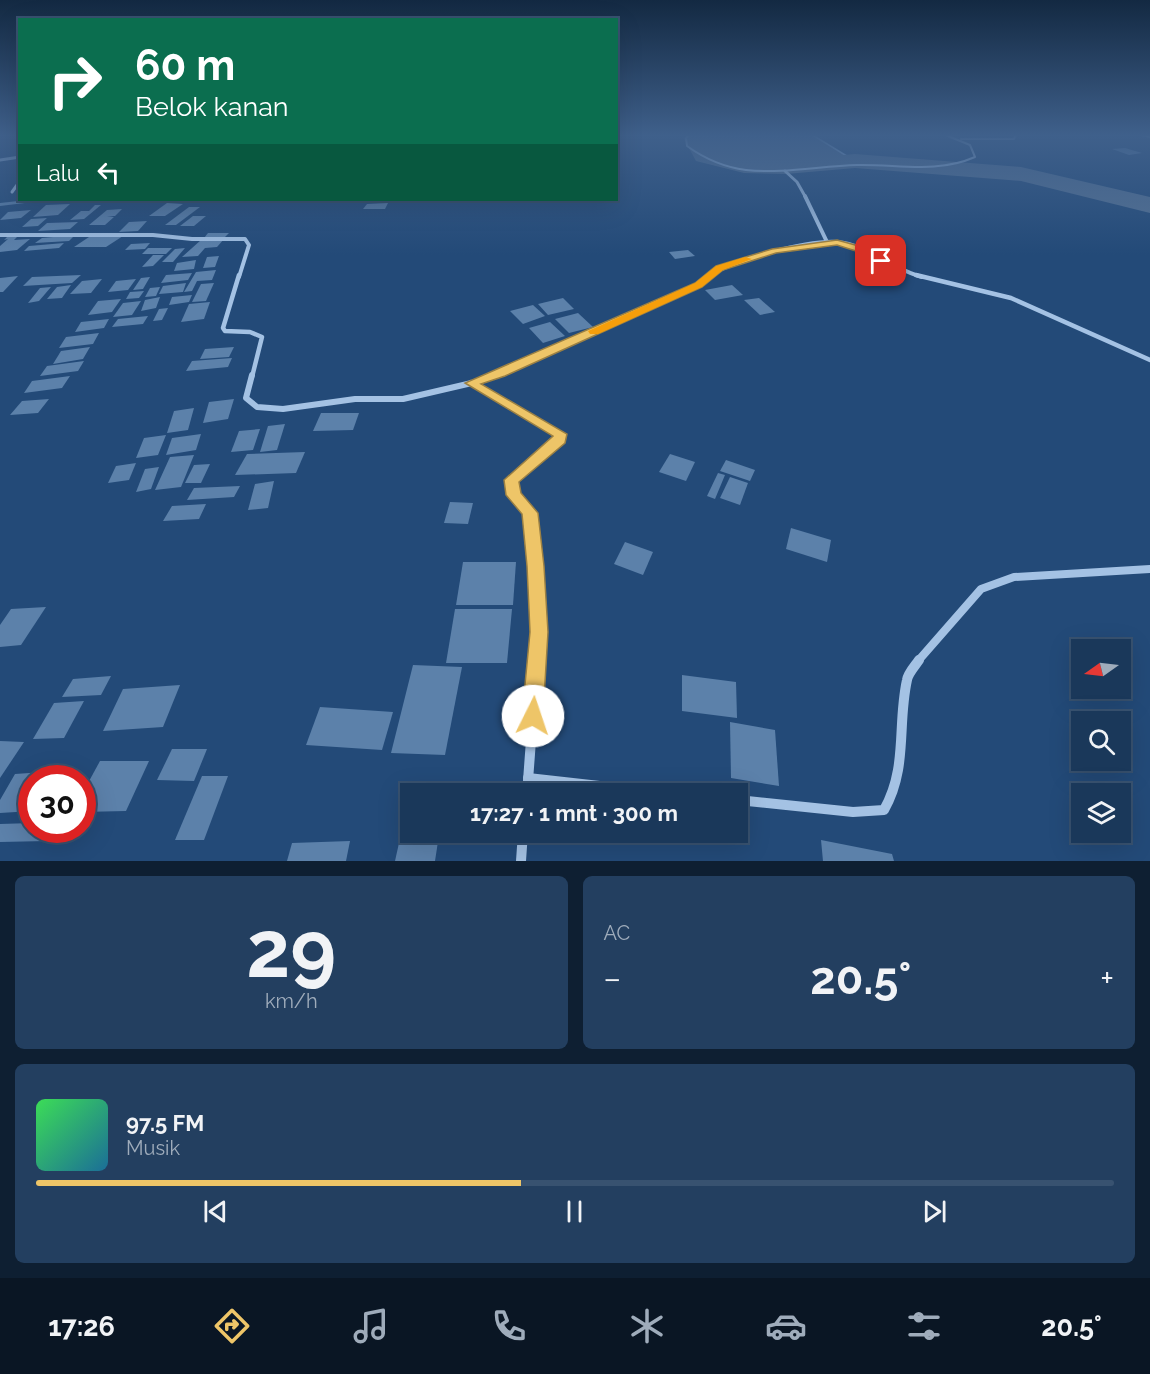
<!DOCTYPE html>
<html lang="id">
<head>
<meta charset="utf-8">
<style>
	:root { --surface:#1a385a; --page:#233f60; --text:#f1f3f6; --muted:#9facbb; --line:#385270; --accent:#eec568 }
	body { margin:0; font-family:Raleway,sans-serif; background:var(--page); color:var(--text); height:100vh; display:flex; flex-direction:column; font-size:22px; white-space:nowrap }
	* { box-sizing:border-box; margin:0 }
	p { font-size:20px; color:var(--muted) }
	.icon { flex:none; width:33px; height:33px; fill:none; stroke:currentColor; stroke-width:2; stroke-linecap:round; stroke-linejoin:round }
	.map { position:relative; height:861px; overflow:hidden }
	.side { display:flex; flex-direction:column; gap:15px; padding:15px; background:#0e1f32; flex:1 }
	.side>* { flex:none }
	.top-card { position:absolute; left:18px; top:18px; width:600px; height:183px; border-radius:0px; box-shadow:0 6px 24px #0002,0 0 0 2px var(--line); background:#0b6e4f; color:#fff; overflow:hidden }
	.needle { width:39px; rotate:256deg }
	.buttons { position:absolute; left:1071px; top:639px; display:grid; gap:12px }
	.buttons a { display:grid; place-items:center; width:60px; height:60px; border-radius:0px; background:var(--surface); box-shadow:0 6px 24px #0002,0 0 0 2px var(--line); font-size:30px }
	.speed { position:absolute; left:18px; top:765px; display:flex; gap:12px; font-size:30px; font-weight:700; text-align:center }
	.speed>* { display:grid; place-content:center; width:78px; height:78px; border-radius:50%; background:var(--surface); box-shadow:0 6px 24px #0002,0 0 0 2px var(--line); line-height:1 }
	.speed .limit { border:9px solid #d22; background:#fff; color:#111 }
	.pin { position:absolute; display:grid; place-items:center; width:51px; height:51px; color:#fff; margin:-26px; border-radius:12px; box-shadow:0 3px 9px #0006 }
	.me { position:absolute; width:66px; margin:-33px; rotate:4deg; stroke-linejoin:round; filter:drop-shadow(0 0 4px #0008) }
	.turn { display:flex; align-items:center; gap:21px; height:126px; padding:0 18px; font-size:27px }
	.turn .icon { width:78px; height:78px; stroke-width:2.5 }
	.turn b { display:block; font-size:42px; line-height:51px }
	.then { display:flex; align-items:center; height:57px; padding:0 18px; background:#0003; gap:12px; font-size:22px }
	.big { font-size:45px; font-weight:700; line-height:1.1 }
	.side .widget { flex:1; display:flex; flex-direction:column; justify-content:center; gap:9px; min-width:0; padding:0 21px; border-radius:9px; background:var(--page) }
	.side .dial { align-items:center; gap:0 }
	.dial b { font-size:78px; line-height:1 }
	.song { display:flex; align-items:center; gap:18px }
	.cover { width:72px; height:72px; border-radius:9px; background:linear-gradient(135deg,hsl(130 70% 55%),hsl(200 70% 35%)) }
	.played { height:6px; border-radius:3px; background:linear-gradient(90deg,var(--accent) 45%,var(--line) 45%) }
	.keys { display:flex; justify-content:space-around; direction:ltr }
	.heat { display:flex; justify-content:space-between; align-items:center; font-size:33px; direction:ltr }
	.side .tiles { flex:1; display:grid; gap:15px; grid-template-columns:1fr 1fr }
	.widget:last-child { grid-column:span 2 }
	.trip { position:absolute; left:400px; top:783px; width:348px; height:60px; border-radius:0px; background:var(--surface); box-shadow:0 6px 24px #0002,0 0 0 2px var(--line); font-weight:700; line-height:60px; text-align:center }
	.menu { display:flex; height:96px; justify-content:space-around; align-items:center; background:#0a1624; color:var(--muted) }
	.menu .icon { width:42px; height:42px }
	.menu .current { color:var(--accent) }
	.menu b { font-size:27px; color:var(--text) }
	.map>svg:first-child { display:block }
	.water { fill:#547193; stroke:#98bde4; stroke-width:1.5 }
	.lines { fill:none; stroke-linecap:round; stroke-linejoin:round }
	.stream { fill:#98bde4; fill-rule:evenodd }
	.river { fill:#547193; fill-rule:evenodd }
	.building { fill:#5c81aa }
	.service { stroke:#a4c2e4; stroke-width:2 }
	.minor-far5 { stroke:#a4c2e4; stroke-width:3 }
	.minor-far4 { stroke:#a4c2e4; stroke-width:4 }
	.minor-far3 { stroke:#a4c2e4; stroke-width:4.5 }
	.minor-far2 { stroke:#a4c2e4; stroke-width:6 }
	.minor-far1 { stroke:#a4c2e4; stroke-width:8 }
	.minor { stroke:#a4c2e4; stroke-width:10 }
	.route { fill:#eec568; stroke:#9b8044; stroke-width:1.5 }
	.slow { fill:#f59e0b }
</style>
</head>
<body>
<div class="map">
<svg width="1150" height="861" viewBox="0 0 1150 861">
	<rect width="100%" height="100%" fill="#234a78"/>
	<path class="water" d="M701,134H811L855,161C824,169 777,170 746,166C732,165 718,160 704,156L694,139Z"/>
	<g class="lines">
		<path class="stream" d="M1135,134L1150,136V138L1136,135Z"/>
		<path class="river" d="M687,134H711L705,140L712,151L744,159L786,160L855,154L1021,167L1150,197V213L1021,181L855,168L786,174L744,173L696,161L684,139Z"/>
	</g>
	<g class="building">
		<path d="M1125,148L1142,153L1129,155L1112,149Z"/>
		<path d="M27,200L25,203L0,206V203Z"/>
		<path d="M167,203L183,204L165,216H149Z"/>
		<path d="M388,203L385,209H363L367,204Z"/>
		<path d="M70,204L58,215L33,217L46,205Z"/>
		<path d="M95,205H101L84,219L70,220L81,211H89Z"/>
		<path d="M189,207H200L176,225H165Z"/>
		<path d="M122,209L115,216H107L114,217L105,225H89L107,210Z"/>
		<path d="M31,210L21,218L0,220L8,212Z"/>
		<path d="M193,216H206L194,226H180Z"/>
		<path d="M47,218L38,226L22,227L31,219Z"/>
		<path d="M147,221L138,231L119,232L129,222Z"/>
		<path d="M78,222L70,229L38,231L47,223Z"/>
		<path d="M208,233H229L225,237L204,238Z"/>
		<path d="M75,235L69,241L35,243L42,238Z"/>
		<path d="M92,235L123,236L106,247H74Z"/>
		<path d="M18,236L14,240L30,239L17,250L0,252V246L8,239L4,240L7,237Z"/>
		<path d="M224,239L217,247L205,248L198,256L182,257L201,240Z"/>
		<path d="M64,243L59,248L24,251L29,246Z"/>
		<path d="M150,243L145,249L125,250L131,244Z"/>
		<path d="M148,248H172L166,254H142Z"/>
		<path d="M185,248L173,262H162L175,249Z"/>
		<path d="M688,250L695,256L675,259L669,252Z"/>
		<path d="M153,255H164L153,266L142,267Z"/>
		<path d="M219,256L215,267L203,268L207,257Z"/>
		<path d="M196,260L194,269L174,271L177,263Z"/>
		<path d="M216,270L212,280L197,281L192,291L184,292L196,272Z"/>
		<path d="M192,273L188,280L161,283L166,275Z"/>
		<path d="M81,275L72,283L23,286L32,277Z"/>
		<path d="M18,276L3,292H0V278Z"/>
		<path d="M150,277L143,289L133,290L141,278Z"/>
		<path d="M102,279L91,293L70,294L82,281Z"/>
		<path d="M136,279L128,290L108,292L116,281Z"/>
		<path d="M186,283L183,292L159,294L163,286Z"/>
		<path d="M214,283L206,301L192,302L201,284Z"/>
		<path d="M71,285L62,298L47,299L57,287Z"/>
		<path d="M732,285L743,295L715,300L705,290Z"/>
		<path d="M51,287L39,301L28,303L40,288Z"/>
		<path d="M160,287L156,296L145,297L150,288Z"/>
		<path d="M144,291L139,298L126,299L130,292Z"/>
		<path d="M192,295L189,302L169,305L172,297Z"/>
		<path d="M160,297L156,308L141,311L145,300Z"/>
		<path d="M563,298L574,309L548,315L538,304Z"/>
		<path d="M759,298L775,312L760,315L744,300Z"/>
		<path d="M121,299L112,312L88,315L98,301Z"/>
		<path d="M141,301L132,315L113,317L123,303Z"/>
		<path d="M210,302L204,319L181,322L189,304Z"/>
		<path d="M533,305L545,316L523,324L510,311Z"/>
		<path d="M168,308L162,320L153,321L159,309Z"/>
		<path d="M578,313L593,327L569,333L555,319Z"/>
		<path d="M148,316L143,324L112,327L118,319Z"/>
		<path d="M109,319L104,328L75,332L81,322Z"/>
		<path d="M550,322L565,336L543,343L529,328Z"/>
		<path d="M99,333L93,344L59,348L66,337Z"/>
		<path d="M90,347L83,359L53,364L61,351Z"/>
		<path d="M234,347L229,357L200,359L205,349Z"/>
		<path d="M232,358L228,367L186,371L192,361Z"/>
		<path d="M84,361L78,371L40,376L47,366Z"/>
		<path d="M70,376L62,388L24,393L32,381Z"/>
		<path d="M49,399L38,413L10,415L22,401Z"/>
		<path d="M234,399L228,419L203,423L209,402Z"/>
		<path d="M194,408L188,430L167,433L174,411Z"/>
		<path d="M321,413H359L353,430L313,431Z"/>
		<path d="M285,424L277,450L260,452L268,426Z"/>
		<path d="M260,429L253,450L231,452L239,431Z"/>
		<path d="M201,434L196,450L166,455L172,438Z"/>
		<path d="M166,435L158,455L136,458L144,438Z"/>
		<path d="M305,452L296,473L235,475L247,454Z"/>
		<path d="M670,454L695,462L686,481L659,472Z"/>
		<path d="M194,455L181,487L155,490L170,457Z"/>
		<path d="M726,460L755,470L750,481L720,471Z"/>
		<path d="M136,463L129,480L108,483L116,466Z"/>
		<path d="M210,464L201,483H185L194,465Z"/>
		<path d="M159,467L151,489L136,492L145,469Z"/>
		<path d="M718,473L725,475L715,499L707,496Z"/>
		<path d="M730,477L748,483L740,505L720,498Z"/>
		<path d="M274,481L268,508L248,510L255,484Z"/>
		<path d="M240,486L234,497L187,500L194,488Z"/>
		<path d="M450,502L473,503L468,524L444,523Z"/>
		<path d="M206,504L199,519L163,521L172,506Z"/>
		<path d="M791,528L831,540L827,562L786,549Z"/>
		<path d="M625,542L653,552L643,575L614,564Z"/>
		<path d="M463,562H516L513,605H456Z"/>
		<path d="M46,607L21,645L0,647V625L11,609Z"/>
		<path d="M455,609H512L507,663H446Z"/>
		<path d="M413,665L462,667L445,755L391,753Z"/>
		<path d="M682,675L736,682L737,718L682,711Z"/>
		<path d="M111,676L101,695L62,697L73,679Z"/>
		<path d="M180,685L163,727L103,731L123,689Z"/>
		<path d="M84,701L64,738L33,739L54,703Z"/>
		<path d="M320,707L393,712L382,750L306,745Z"/>
		<path d="M730,722L775,730L779,786L731,778Z"/>
		<path d="M0,741L24,742L0,778Z"/>
		<path d="M172,749H207L194,781L157,780Z"/>
		<path d="M100,761H149L126,811L82,812V794Z"/>
		<path d="M73,770L69,778H32V811L0,813V800L15,774Z"/>
		<path d="M202,776H228L204,840H175Z"/>
		<path d="M32,823V830H53L47,841L0,842V824Z"/>
		<path d="M401,834L439,835L435,861H395Z"/>
		<path d="M821,840L892,854L894,861H823Z"/>
		<path d="M350,841L346,861H287L292,843Z"/>
	</g>
	<g class="lines">
		<g class="service">
			<path d="M690,134L686,138L687,146C705,159 723,167 746,170C783,174 820,166 857,165C898,164 936,174 975,157L970,145L943,134"/>
			<path d="M961,139H1014L1016,134"/>
		</g>
		<g class="minor-far5">
			<path d="M1142,134L1150,136"/>
			<path d="M0,160L20,157"/>
			<path d="M785,171L797,182L806,198"/>
			<path d="M12,192L20,181"/>
		</g>
		<g class="minor-far4">
			<path d="M805,196L827,242"/>
			<path d="M0,235H153L192,239H245L249,245L239,277"/>
			<path d="M708,277C731,260 808,240 837,242C867,244 893,270 922,277"/>
		</g>
		<g class="minor-far3">
			<path d="M239,275L223,328L225,331L250,332L262,337L252,377"/>
			<path d="M916,275L1011,298L1150,360"/>
			<path d="M490,377L698,285L710,275"/>
		</g>
		<g class="minor-far2">
			<path d="M252,375L246,398L257,407L283,409L355,399H403L476,382L494,375"/>
			<path d="M471,383L560,434V439L511,480L514,495L521,503"/>
		</g>
		<g class="minor-far1">
			<path d="M520,501L530,513L539,632L537,661"/>
			<path d="M918,661L981,589L1014,577L1150,569"/>
		</g>
		<g class="minor">
			<path d="M528,778L671,794"/>
			<path d="M527,794L537,660"/>
			<path d="M738,800L853,812L884,810C908,768 897,725 907,680C908,673 915,666 919,660"/>
			<path d="M521,861L523,832"/>
		</g>
	</g>
	<linearGradient id="sky" x2="0" y2="1"><stop stop-color="#132942"/><stop offset="0.53" stop-color="#3f608b"/><stop offset="1" stop-color="#3f608b" stop-opacity="0"/></linearGradient>
	<rect width="1150" height="255" fill="url(#sky)"/>
	<path class="route" d="M837,240L866,248L885,261L878,263L859,252L837,245L776,253L723,270L702,287L505,376L481,384L567,434L565,443L519,482L521,493L538,513L544,566L548,632L543,716L540,723L533,726L525,723L522,716L530,632L527,566L522,514L506,495L504,480L553,436L465,383L695,283L716,266L772,249Z"/>
	<path class="slow" d="M745,257L752,259L723,270L702,287L598,334H590L588,331L695,283L716,266Z"/>
</svg>
<div class="buttons">
<a><svg class="needle" viewBox="-14 -14 28 28"><path d="M0-13l5 13h-10z" fill="#e53935"/><path d="M0 13l5-13h-10z" fill="#9facbb"/></svg></a>
<a><svg class="icon" aria-label="search" viewBox="0 0 24 24"><circle cx="10" cy="10" r="6"/><path d="M15 15l6 6"/></svg></a>
<a><svg class="icon" aria-label="layers" viewBox="0 0 24 24"><path d="M12 4l9 5-9 5-9-5zM3 14l9 5 9-5"/></svg></a>
</div>
<div class="speed"><div class="limit">30</div></div>
<div class="pin" style="left:881px;top:261px;background:#d93025"><svg class="icon" aria-label="arrive" viewBox="0 0 24 24"><path d="M6 21V4h12l-3 4 3 4H6"/></svg></div>
<svg class="me" style="left:533px;top:716px" viewBox="-20 -20 40 40"><circle r="19" fill="#fff"/><path d="M0-13L10 11 0 6-10 11z" fill="#eec568"/></svg>
<div class="trip">17:27 · 1 mnt · 300 m</div>
<div class="top-card">
<div class="turn"><svg class="icon" aria-label="right" viewBox="0 0 24 24"><path d="M7 20v-9h11M14 6l5 5-5 5"/></svg><div><b>60 m</b>Belok kanan</div></div>
<div class="then">Lalu<svg class="icon" aria-label="left" viewBox="0 0 24 24"><path d="M17 20v-9H6M10 6l-5 5 5 5"/></svg></div>
</div>
</div>
<section class="side">
<div class="tiles">
<div class="widget dial"><b>29</b><p>km/h</p></div>
<div class="widget"><p>AC</p>
<div class="heat"><a>−</a><b class="big">20.5°</b><a>+</a></div>
</div>
<div class="widget">
<div class="song"><i class="cover"></i><div><b>97.5 FM</b><p>Musik</p></div></div>
<div class="played"></div>
<div class="keys"><svg class="icon" aria-label="previous" viewBox="0 0 24 24"><path d="M18 5L8 12l10 7zM5 5v14"/></svg><svg class="icon" aria-label="pause" viewBox="0 0 24 24"><path d="M8 5v14M16 5v14"/></svg><svg class="icon" aria-label="next" viewBox="0 0 24 24"><path d="M6 5l10 7-10 7zM19 5v14"/></svg></div>
</div>
</div>
</section>
<nav class="menu">
<b>17:26</b>
<svg class="icon current" aria-label="directions" viewBox="0 0 24 24"><path d="M12 3l9 9-9 9-9-9zM9 14v-3h6M13 9l2 2-2 2"/></svg>
<svg class="icon" aria-label="music" viewBox="0 0 24 24"><path d="M9 18V5l10-2v13"/><circle cx="6" cy="18" r="3"/><circle cx="16" cy="16" r="3"/></svg>
<svg class="icon" aria-label="phone" viewBox="0 0 24 24"><path d="M5 4h4l2 5-3 2q2 4 5 5l2-3 5 2v4C11 20 4 13 5 4z"/></svg>
<svg class="icon" aria-label="climate" viewBox="0 0 24 24"><path d="M12 3v18M4 7l16 10M4 17L20 7"/></svg>
<svg class="icon" aria-label="car" viewBox="0 0 24 24"><path d="M5 17H2v-5l4-1 3-4h7l3 4 3 1v5h-3M9 17h6M6 11h13"/><circle cx="7" cy="17" r="2"/><circle cx="17" cy="17" r="2"/></svg>
<svg class="icon" aria-label="filters" viewBox="0 0 24 24"><path d="M4 7h16M4 17h16"/><circle cx="9" cy="7" r="2"/><circle cx="15" cy="17" r="2"/></svg>
<b>20.5°</b>
</nav>
</body>
</html>
